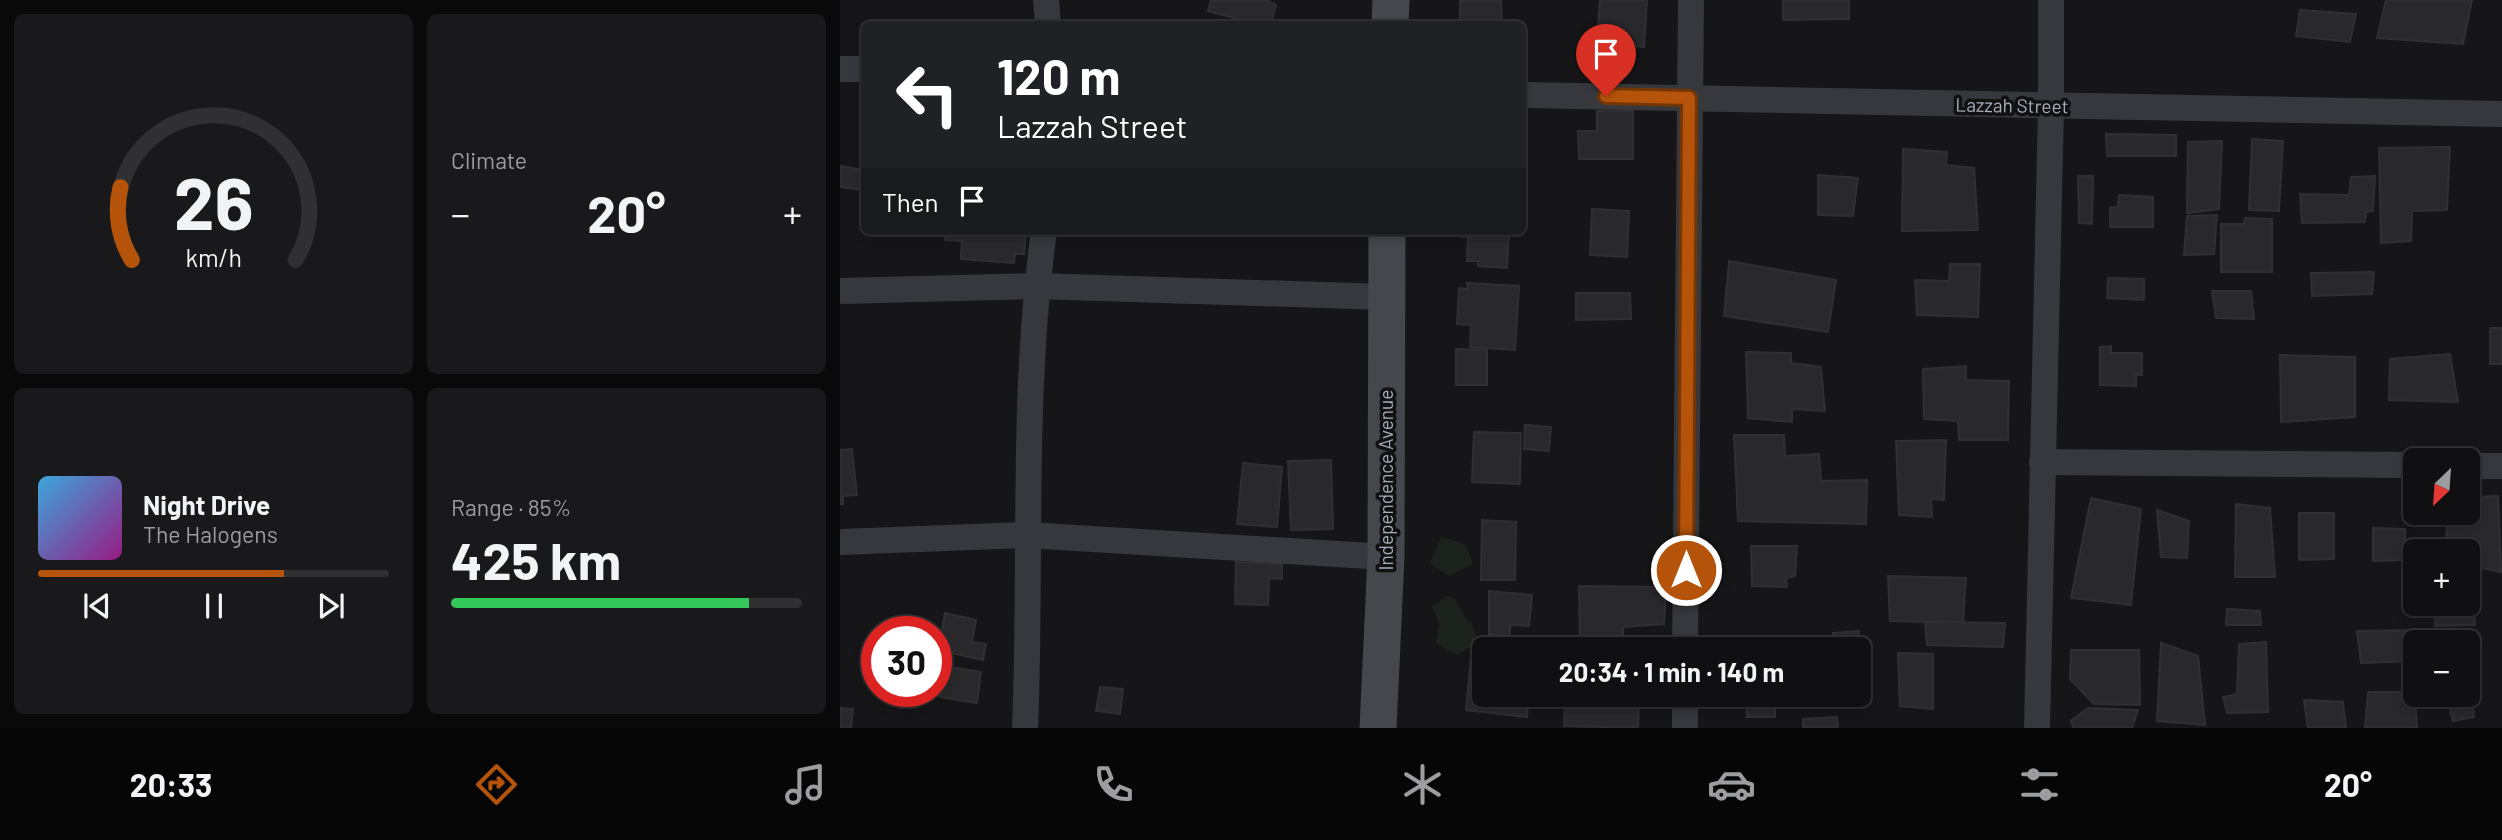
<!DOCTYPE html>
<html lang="en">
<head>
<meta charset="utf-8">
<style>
	:root { --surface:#101012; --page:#19191b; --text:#f1f3f6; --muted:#9c9d9f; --line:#303032; --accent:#b45309 }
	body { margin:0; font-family:Barlow,sans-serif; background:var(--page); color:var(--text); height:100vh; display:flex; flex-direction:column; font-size:26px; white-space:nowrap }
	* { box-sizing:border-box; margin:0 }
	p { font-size:23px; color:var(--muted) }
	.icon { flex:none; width:38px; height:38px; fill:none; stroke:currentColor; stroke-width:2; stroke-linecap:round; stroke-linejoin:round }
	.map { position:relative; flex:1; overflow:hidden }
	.panel { display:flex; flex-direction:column; gap:14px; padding:14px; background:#09090a; width:840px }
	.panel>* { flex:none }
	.top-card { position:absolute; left:21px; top:21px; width:665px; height:214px; border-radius:10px; box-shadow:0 4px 10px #0003,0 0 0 2px var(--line); background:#202124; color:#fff; overflow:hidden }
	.needle { width:46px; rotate:205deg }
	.buttons { position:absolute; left:1563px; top:448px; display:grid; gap:14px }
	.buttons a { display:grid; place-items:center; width:77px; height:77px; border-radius:10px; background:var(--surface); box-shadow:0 4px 10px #0003,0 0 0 2px var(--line); font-size:35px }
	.speed { position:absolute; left:21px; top:616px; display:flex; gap:14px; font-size:35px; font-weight:700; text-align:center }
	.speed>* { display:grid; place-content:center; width:91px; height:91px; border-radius:50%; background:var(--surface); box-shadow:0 4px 10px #0003,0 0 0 2px var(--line); line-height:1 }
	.speed .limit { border:10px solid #d22; background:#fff; color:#111 }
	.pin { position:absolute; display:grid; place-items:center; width:60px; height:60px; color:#fff; margin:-72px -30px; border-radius:50% 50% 50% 0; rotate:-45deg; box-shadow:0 0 7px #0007 }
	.pin .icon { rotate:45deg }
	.me { position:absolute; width:77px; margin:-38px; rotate:0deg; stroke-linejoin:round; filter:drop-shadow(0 0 5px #0008) }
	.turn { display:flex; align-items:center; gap:24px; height:147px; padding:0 21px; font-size:32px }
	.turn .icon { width:91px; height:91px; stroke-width:2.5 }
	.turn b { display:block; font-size:49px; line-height:60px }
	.then { display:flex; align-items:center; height:66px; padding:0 21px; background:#0003; gap:14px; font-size:26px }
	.big { font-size:52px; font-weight:700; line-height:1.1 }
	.panel .card { flex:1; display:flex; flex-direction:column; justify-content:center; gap:10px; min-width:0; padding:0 24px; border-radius:10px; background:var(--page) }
	.panel .dial { align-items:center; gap:0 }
	.dial svg { height:182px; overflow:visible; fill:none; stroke:var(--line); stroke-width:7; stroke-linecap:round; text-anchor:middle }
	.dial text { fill:var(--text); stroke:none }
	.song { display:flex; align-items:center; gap:21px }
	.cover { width:84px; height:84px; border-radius:10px; background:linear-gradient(135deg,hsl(200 70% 55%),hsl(310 70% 35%)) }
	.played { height:7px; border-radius:4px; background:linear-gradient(90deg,var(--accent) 70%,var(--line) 70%) }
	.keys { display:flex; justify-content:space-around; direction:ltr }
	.heat { display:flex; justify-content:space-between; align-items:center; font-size:38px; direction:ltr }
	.charge { height:10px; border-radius:5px; background:linear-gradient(90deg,#34c759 85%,var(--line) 0) }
	.panel .tiles { flex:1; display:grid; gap:14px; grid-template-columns:repeat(2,1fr) }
	.trip { position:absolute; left:632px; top:637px; width:399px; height:70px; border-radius:10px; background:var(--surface); box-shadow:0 4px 10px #0003,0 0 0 2px var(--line); font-weight:700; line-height:70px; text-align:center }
	.tab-bar { display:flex; height:112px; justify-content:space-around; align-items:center; background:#060607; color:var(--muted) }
	.tab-bar .icon { width:49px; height:49px }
	.tab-bar .current { color:var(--accent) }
	.tab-bar b { font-size:32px; color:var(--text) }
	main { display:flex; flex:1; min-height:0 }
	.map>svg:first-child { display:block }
	.green { fill:#1c231d }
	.building { fill:#29292c; stroke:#303034; stroke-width:2 }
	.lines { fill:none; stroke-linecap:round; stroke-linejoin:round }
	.street { stroke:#37383d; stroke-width:26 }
	.secondary { stroke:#45474d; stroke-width:37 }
	.route-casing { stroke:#753606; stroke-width:18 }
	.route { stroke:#b45309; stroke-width:12 }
	.labels { text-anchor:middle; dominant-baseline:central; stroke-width:7; stroke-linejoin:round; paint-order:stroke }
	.street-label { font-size:19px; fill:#a8adb8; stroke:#111113 }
</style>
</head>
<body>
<main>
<section class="panel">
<div class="tiles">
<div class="card dial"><svg viewBox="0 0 100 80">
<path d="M14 69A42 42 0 1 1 86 69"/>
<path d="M14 69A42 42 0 0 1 9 37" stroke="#b45309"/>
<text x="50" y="56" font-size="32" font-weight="700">26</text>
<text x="50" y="72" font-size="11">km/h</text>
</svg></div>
<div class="card"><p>Climate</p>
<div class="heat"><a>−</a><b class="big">20°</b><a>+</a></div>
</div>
<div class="card">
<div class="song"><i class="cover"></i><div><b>Night Drive</b><p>The Halogens</p></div></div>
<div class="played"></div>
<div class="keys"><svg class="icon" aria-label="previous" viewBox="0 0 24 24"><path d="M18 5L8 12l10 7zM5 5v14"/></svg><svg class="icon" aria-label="pause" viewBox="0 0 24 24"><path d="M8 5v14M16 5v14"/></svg><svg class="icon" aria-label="next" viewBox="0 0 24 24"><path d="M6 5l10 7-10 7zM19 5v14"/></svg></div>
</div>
<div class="card"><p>Range · 85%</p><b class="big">425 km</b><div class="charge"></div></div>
</div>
</section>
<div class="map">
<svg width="1662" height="728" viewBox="0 0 1662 728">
	<rect width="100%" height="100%" fill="#161618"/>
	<g class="green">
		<path d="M601,537L625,544L633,564L609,576L590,563Z"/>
		<path d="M607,596L615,599L626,619L632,623L637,643L617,655L596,643L599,623L592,607Z"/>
	</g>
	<g class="building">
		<path d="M371,0H426L436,5L431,24H416L368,11Z"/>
		<path d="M620,0H661L662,24H620Z"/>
		<path d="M760,0H807L804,47L757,43Z"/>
		<path d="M943,0H1009V19L943,20Z"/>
		<path d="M1546,0H1632L1623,44L1537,38Z"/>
		<path d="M1460,10L1516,14L1510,42L1456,36Z"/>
		<path d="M757,111H793V159H739L738,131H757Z"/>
		<path d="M1266,134L1336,135V156H1267Z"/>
		<path d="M1412,139L1443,141L1439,211L1409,210Z"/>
		<path d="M1382,141L1379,209L1347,213L1348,142Z"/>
		<path d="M1610,147L1607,210L1572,211L1571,241L1541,243L1539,148Z"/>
		<path d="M1063,149L1107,152L1106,165L1134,168L1138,230L1062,231Z"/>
		<path d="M0,166L24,170V190L0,187Z"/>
		<path d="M978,175L1018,178L1013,216L978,215Z"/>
		<path d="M1238,176H1253L1252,224L1239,223Z"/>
		<path d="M1535,176L1533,211L1526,212L1525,222L1462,223L1460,194L1509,195L1511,177Z"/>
		<path d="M1279,195L1313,197V227H1270V208L1278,207Z"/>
		<path d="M752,209L789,211L787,257L750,255Z"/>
		<path d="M1377,215L1374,254L1344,255L1347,216Z"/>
		<path d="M1405,218L1432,219V272H1381V224H1404Z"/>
		<path d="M106,231H186L184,254H175L174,263L121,259L122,241L105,240Z"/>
		<path d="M619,231H669L667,268L638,266V261H627L628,237L619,236Z"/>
		<path d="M889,261L996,280L988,332L884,316Z"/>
		<path d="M1110,264H1140L1138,317L1077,315L1075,280L1109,281Z"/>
		<path d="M1534,272L1532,294L1472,296L1471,273Z"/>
		<path d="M1268,278L1304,279V300L1267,298Z"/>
		<path d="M627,283L679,286L675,350L630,347L631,325L617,324L619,288L628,289Z"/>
		<path d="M1372,291H1411L1414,319L1376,318Z"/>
		<path d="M736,293H790L791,319L736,320Z"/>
		<rect x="1650" y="328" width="12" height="36"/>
		<path d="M1271,346V353H1302V375L1296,374V386L1260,385V347Z"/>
		<path d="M616,349L647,350V385H616Z"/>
		<path d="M906,352L951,353V363L981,367L985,411L952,409V422L908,418Z"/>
		<path d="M1610,354L1618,402L1549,400L1550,359Z"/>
		<path d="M1440,355L1515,357V417L1441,422Z"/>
		<path d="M1126,366V380L1169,381L1168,440H1119L1118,421L1084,419L1083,369Z"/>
		<path d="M685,425L711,427L709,451L684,449Z"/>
		<path d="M634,432L681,433L680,484L632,482Z"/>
		<path d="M894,435H944L945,456L979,454L981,481L1027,480L1026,524L898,521Z"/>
		<path d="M1106,440L1104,500L1091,499L1092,517L1059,515L1056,441Z"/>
		<path d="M12,449L17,495L3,496V504H0V450Z"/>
		<path d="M491,460L493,529L451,530L448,461Z"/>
		<path d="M403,463L442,467L437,527L397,524Z"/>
		<path d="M1658,496L1661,572L1628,565V551H1606L1607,513H1628V497Z"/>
		<path d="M1251,498L1301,509L1291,605L1231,598Z"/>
		<path d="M1396,504L1430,508L1435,577H1395Z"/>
		<path d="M1317,510L1349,521L1347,558L1321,557Z"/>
		<path d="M1459,513H1494V559L1459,560Z"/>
		<path d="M642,520L676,522L675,580H641Z"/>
		<path d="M1533,528L1565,529V560L1533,561Z"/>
		<path d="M911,546H957L955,576L946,578L947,587L912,586Z"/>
		<path d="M396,562L442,564V579L429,578L428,605L395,604Z"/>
		<path d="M1048,576L1126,578L1123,623L1050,621Z"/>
		<path d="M739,586L826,587L824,624L783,627V649H740Z"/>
		<path d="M649,591L692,595L689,626L670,625V636L649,634Z"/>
		<path d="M1634,606L1635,625L1595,626L1596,608Z"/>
		<path d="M1387,609L1420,611L1421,625H1386Z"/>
		<path d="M105,613L136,620L132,642L146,644L143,660L98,650Z"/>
		<path d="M1085,622L1165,623L1163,647L1087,645Z"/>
		<path d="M1586,630L1585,642H1575V661L1521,663L1517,631Z"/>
		<path d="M1019,631L1018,649H992L993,633Z"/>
		<path d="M989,641V649H903V643Z"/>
		<path d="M1426,642L1428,712L1387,713L1383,697L1397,694L1399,644Z"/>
		<path d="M1321,643L1358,656L1365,725L1317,721Z"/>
		<path d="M1231,650H1299L1300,705L1254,704L1230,679Z"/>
		<path d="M1058,653L1093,654V709L1060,706Z"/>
		<path d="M631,656L644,657V695H689L687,717L626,710Z"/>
		<path d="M104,666L141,672L137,703L100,697Z"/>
		<path d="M1628,679H1630L1634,717L1613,721L1606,695H1628Z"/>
		<path d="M260,687L283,689L280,714L256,711Z"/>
		<path d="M1528,692H1575L1577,728H1525Z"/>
		<path d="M719,695H799L798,728L724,726L725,703H719Z"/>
		<path d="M906,695H935V717H907Z"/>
		<path d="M1464,700L1503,702L1506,728H1468Z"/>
		<path d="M0,708L13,709L11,728H0Z"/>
		<path d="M1248,708L1298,710L1292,728H1233L1231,721Z"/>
		<path d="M997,717L998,728H963V719Z"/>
	</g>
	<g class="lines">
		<g class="street">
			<path d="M206,0L208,24"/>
			<path d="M0,69H24"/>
			<path d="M682,95L1662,114"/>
			<path d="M0,291L197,286L545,297"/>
			<path d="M1202,462L1575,465"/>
			<path d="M1628,466H1662"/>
			<path d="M0,542L187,535L546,557"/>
			<path d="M845,649L851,0"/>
			<path d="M185,728C192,562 181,396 204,231"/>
			<path d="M845,728V695"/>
			<path d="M1197,728L1211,106V0"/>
		</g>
		<g class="secondary">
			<path d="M550,24L551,0"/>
			<path d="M538,728L546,557L547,231"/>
		</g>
	</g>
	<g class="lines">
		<g class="route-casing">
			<path id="route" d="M766,96L849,98L846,570"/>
		</g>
		<use href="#route" class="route"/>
	</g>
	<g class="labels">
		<g class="street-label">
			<text transform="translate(1172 105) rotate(1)">Lazzah Street</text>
			<text transform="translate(545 480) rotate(-90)">Independence Avenue</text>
		</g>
	</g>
</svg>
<div class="buttons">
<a><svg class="needle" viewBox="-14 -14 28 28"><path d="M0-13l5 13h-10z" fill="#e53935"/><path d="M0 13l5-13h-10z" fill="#9c9d9f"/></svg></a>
<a>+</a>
<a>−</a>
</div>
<div class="speed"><div class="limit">30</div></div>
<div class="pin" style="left:766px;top:96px;background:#d93025"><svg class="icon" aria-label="arrive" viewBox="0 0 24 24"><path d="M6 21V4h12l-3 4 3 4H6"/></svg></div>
<svg class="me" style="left:846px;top:570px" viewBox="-20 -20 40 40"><circle r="17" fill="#b45309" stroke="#fff" stroke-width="3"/><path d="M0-11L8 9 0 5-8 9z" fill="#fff"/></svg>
<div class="trip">20:34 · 1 min · 140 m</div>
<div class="top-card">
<div class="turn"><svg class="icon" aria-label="left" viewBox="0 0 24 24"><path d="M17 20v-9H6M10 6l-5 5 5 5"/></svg><div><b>120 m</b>Lazzah Street</div></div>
<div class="then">Then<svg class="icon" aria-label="arrive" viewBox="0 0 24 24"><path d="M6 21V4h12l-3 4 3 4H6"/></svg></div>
</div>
</div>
</main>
<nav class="tab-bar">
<b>20:33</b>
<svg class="icon current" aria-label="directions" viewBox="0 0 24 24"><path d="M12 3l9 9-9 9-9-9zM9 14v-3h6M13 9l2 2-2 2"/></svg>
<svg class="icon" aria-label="music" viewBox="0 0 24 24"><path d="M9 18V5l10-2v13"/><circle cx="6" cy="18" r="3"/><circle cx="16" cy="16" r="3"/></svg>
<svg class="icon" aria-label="phone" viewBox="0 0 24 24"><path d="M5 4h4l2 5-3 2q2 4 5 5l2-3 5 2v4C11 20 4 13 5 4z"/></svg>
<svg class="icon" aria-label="climate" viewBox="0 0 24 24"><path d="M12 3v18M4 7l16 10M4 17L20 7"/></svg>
<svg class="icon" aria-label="car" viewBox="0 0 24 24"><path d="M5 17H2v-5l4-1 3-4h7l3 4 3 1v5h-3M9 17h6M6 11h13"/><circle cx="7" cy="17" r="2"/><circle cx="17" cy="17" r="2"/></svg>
<svg class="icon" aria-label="filters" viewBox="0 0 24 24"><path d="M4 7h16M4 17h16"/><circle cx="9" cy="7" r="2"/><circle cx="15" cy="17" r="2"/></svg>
<b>20°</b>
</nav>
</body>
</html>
